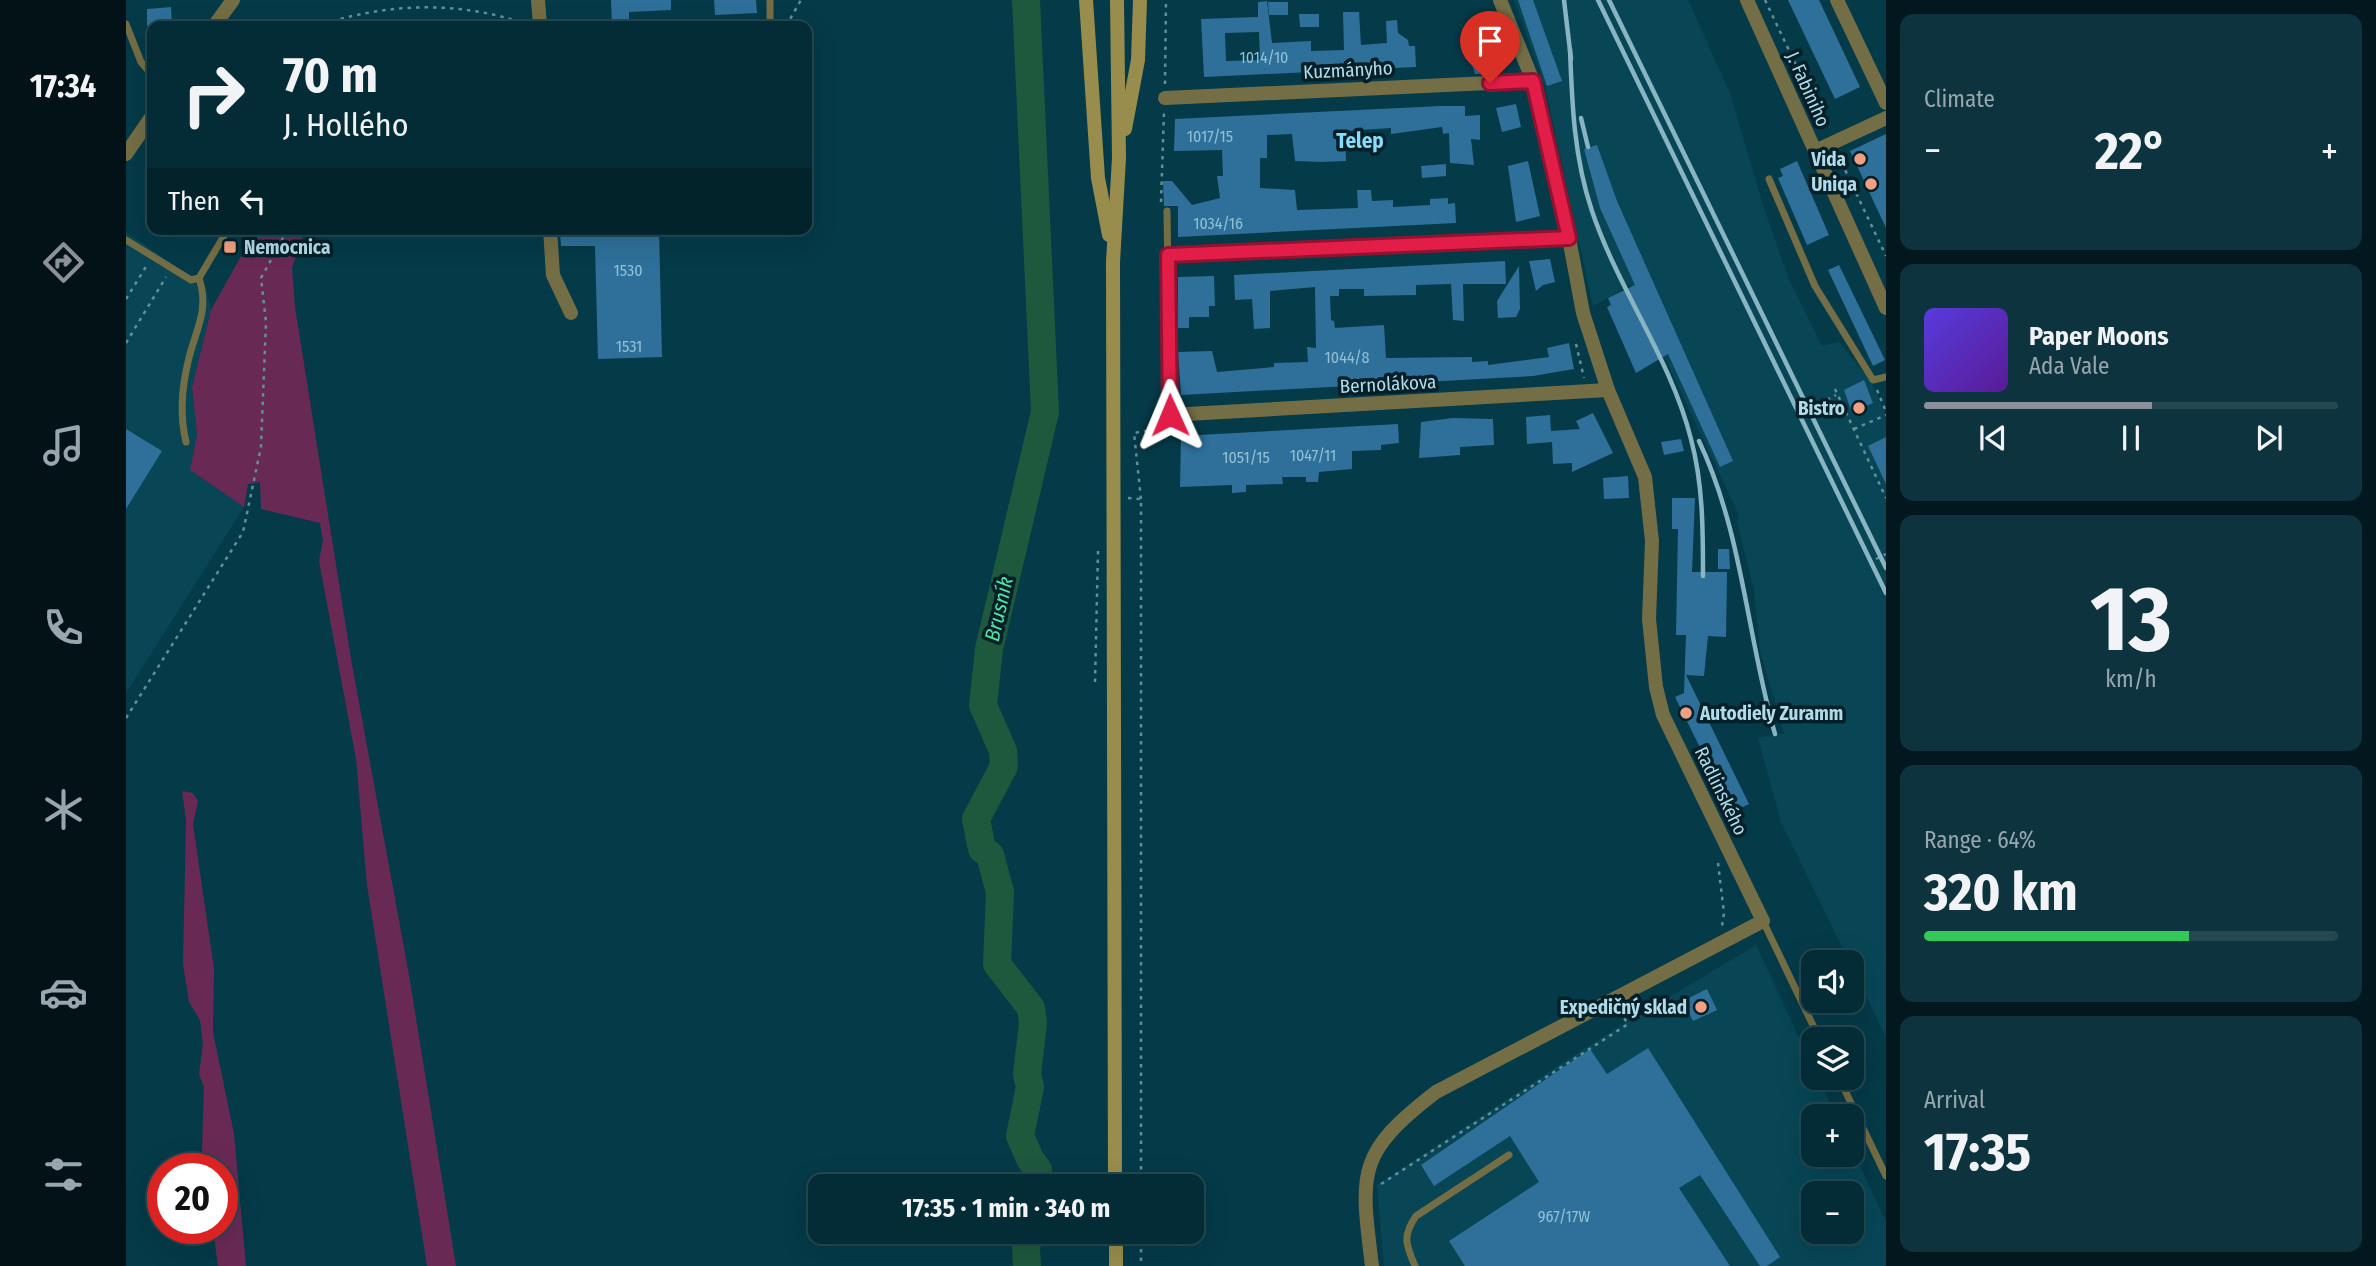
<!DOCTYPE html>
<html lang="en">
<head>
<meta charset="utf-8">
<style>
	:root { --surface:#042c36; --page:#0d343e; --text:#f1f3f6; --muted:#97a7ad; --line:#254851; --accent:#8c9099 }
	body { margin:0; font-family:"Fira Sans Condensed",sans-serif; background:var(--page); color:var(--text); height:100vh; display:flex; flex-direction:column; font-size:26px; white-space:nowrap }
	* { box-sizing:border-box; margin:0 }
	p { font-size:23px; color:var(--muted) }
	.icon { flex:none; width:38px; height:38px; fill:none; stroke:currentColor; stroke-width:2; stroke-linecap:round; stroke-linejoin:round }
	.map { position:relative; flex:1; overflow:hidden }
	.details { display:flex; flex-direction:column; gap:14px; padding:14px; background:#02181e; width:490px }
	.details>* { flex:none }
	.top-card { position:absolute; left:21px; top:21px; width:665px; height:214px; border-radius:14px; box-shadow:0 7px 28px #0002,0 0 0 2px var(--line); background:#042c36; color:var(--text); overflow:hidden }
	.controls { position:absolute; left:1675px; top:950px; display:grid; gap:14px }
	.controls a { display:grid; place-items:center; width:63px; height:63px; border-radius:14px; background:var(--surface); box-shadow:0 7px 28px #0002,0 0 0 2px var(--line); font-size:35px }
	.speed { position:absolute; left:21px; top:1153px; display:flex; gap:14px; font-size:35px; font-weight:700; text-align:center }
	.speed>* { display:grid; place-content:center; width:91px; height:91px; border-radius:50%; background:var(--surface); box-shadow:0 7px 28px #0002,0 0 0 2px var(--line); line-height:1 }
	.speed .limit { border:10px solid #d22; background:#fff; color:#111 }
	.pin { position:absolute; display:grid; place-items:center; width:60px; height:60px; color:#fff; margin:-72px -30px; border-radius:50% 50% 50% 0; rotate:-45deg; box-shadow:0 0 7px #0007 }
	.pin .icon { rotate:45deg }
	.me { position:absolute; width:77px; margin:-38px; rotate:359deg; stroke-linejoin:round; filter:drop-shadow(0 0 5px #0008) }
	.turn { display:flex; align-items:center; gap:24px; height:147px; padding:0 21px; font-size:32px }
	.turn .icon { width:91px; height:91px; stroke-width:2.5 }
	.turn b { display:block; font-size:49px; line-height:60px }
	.then { display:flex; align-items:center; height:66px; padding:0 21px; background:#0003; gap:14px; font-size:26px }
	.big { font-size:52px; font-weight:700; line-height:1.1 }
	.details .tile { flex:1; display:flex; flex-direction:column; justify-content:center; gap:10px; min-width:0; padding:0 24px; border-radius:14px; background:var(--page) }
	.details .dial { align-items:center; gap:0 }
	.dial b { font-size:91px; line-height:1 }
	.song { display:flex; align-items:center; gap:21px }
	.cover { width:84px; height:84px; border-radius:10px; background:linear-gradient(135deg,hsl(250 70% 55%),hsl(270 70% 35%)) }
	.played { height:7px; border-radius:4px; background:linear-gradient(90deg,var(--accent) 55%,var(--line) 55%) }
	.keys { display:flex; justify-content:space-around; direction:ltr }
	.heat { display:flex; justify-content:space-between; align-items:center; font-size:38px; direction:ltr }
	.charge { height:10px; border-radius:5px; background:linear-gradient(90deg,#34c759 64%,var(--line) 0) }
	.trip { position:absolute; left:682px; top:1174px; width:396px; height:70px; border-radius:14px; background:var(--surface); box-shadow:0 7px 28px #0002,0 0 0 2px var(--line); font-weight:700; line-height:70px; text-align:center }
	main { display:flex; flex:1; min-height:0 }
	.dock { display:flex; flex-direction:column; width:126px; justify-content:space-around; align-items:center; background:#021216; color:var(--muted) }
	.dock .icon { width:49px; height:49px }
	.dock .on { color:var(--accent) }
	.dock b { font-size:32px; color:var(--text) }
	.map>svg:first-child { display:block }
	.built { fill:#084656; fill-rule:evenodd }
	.green { fill:#682a55 }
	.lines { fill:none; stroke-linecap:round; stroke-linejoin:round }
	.river { stroke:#1e583d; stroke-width:28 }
	.building { fill:#2e709a; fill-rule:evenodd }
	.path { stroke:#618f9d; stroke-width:2.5; stroke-dasharray:3.5 5; stroke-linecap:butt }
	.service { stroke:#746e46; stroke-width:7 }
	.minor { stroke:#746e46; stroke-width:14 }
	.secondary { stroke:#988d4d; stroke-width:14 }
	.rail { stroke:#89b5c3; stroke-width:4.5 }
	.route-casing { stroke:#92132f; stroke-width:18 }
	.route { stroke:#e11d48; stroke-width:12 }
	.poi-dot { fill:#f3a082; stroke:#031f28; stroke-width:2.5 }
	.labels { text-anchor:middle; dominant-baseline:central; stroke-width:7; stroke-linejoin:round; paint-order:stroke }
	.number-label { font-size:16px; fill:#91c0d5 }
	.street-label { font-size:19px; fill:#b2dbe9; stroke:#031f28 }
	.poi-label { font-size:19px; font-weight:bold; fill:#b2dbe9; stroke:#031f28; text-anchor:end }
	.neighbourhood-label { font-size:21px; font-weight:bold; fill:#85defb; stroke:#031f28 }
	.water-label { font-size:21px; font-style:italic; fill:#53e5a4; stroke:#031f28 }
</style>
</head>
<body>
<main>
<nav class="dock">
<b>17:34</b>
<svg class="icon on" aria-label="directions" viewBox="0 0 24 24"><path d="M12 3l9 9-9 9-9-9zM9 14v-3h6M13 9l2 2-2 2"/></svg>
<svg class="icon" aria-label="music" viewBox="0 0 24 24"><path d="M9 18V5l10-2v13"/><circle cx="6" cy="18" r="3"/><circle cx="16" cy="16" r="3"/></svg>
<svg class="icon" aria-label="phone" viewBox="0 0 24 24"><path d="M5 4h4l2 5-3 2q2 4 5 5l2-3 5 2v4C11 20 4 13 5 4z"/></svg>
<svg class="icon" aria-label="climate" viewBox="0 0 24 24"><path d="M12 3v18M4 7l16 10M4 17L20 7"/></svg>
<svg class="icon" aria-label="car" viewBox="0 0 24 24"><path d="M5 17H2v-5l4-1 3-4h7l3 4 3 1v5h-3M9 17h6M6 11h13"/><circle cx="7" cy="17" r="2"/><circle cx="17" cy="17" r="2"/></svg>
<svg class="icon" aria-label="filters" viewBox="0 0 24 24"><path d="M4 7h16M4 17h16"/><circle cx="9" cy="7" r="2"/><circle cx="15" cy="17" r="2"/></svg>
</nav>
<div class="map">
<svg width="1760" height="1266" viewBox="0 0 1760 1266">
	<rect width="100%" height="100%" fill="#053a48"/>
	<g class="built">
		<path d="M1388,0H1562L1604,93L1637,205L1662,277L1696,346L1713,342L1744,380L1760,415V1037L1655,822L1632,738L1658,733L1634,651L1628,591L1611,522L1613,515L1504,285L1467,306L1419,86Z"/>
		<path d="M0,232L80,287L85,310L66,387L71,435L64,470L118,507L0,693Z"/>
		<path d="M1630,945L1687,1067V1078H1692L1710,1116H1687V1155H1726V1149L1760,1222V1266H1258L1251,1185L1465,1044ZM1687,1194H1726V1232H1687Z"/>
	</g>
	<g class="green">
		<path d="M130,229H179L166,268L169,307L225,659L283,975L330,1266H301L241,885L230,759L193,561L197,540L194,523L135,509L134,482L122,484L118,507L64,470L71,435L66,387L85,310Z"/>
		<path d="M56,791L67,793L72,801L67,824L88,969L87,1032L108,1134L120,1266H92L87,1229L96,1228V1169H79L76,1148L78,1087L73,1074L77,1044L74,1020L63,1002L57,963L60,820Z"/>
	</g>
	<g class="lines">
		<g class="river">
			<path d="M900,0L919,412L863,649L857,705L877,751L878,766L850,819L856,849L864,855L874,892L871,964L905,1008L907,1023L901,1074L904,1087L894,1136L904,1159L912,1170L910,1186"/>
			<path d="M901,1266L900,1247L904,1232"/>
		</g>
	</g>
	<g class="building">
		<path d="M485,0H545V10L503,12V26H486Z"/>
		<path d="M588,0H630L631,13L589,15Z"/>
		<path d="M1392,0H1407L1436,81L1421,86Z"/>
		<path d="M1662,0H1693L1734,87L1709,99Z"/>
		<path d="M1141,1L1146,43L1185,41V51L1218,50L1217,12H1233L1235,45L1261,43L1260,21L1271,20L1272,33L1282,40L1283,46H1289L1290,67L1078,77L1075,19L1132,17V2ZM1133,32L1134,60L1100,61L1099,33Z"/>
		<path d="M1142,2H1162V15H1143Z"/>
		<path d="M45,7L46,26H21V9Z"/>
		<path d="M1173,14H1193V27H1174Z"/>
		<path d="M1349,32L1351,37L1363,33L1372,56L1359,61L1358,56L1354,57V74H1349L1337,37Z"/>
		<path d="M1390,104L1395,127L1376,132L1370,108Z"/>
		<path d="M1315,106H1339V116L1354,115V140L1345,139L1348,165L1324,163L1323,133L1317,134L1316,127L1265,134V128L1219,131L1220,161L1195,162L1169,161L1166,134L1141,135V158H1134V188L1169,190L1171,210L1232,208L1231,190H1245L1246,201L1267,200V207L1304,205V199L1322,198V204L1329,203L1330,223L1052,237V206H1038L1037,181H1046L1066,205L1094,198L1091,176H1097L1096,150L1048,151L1049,119Z"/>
		<path d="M1760,134V228L1724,151Z"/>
		<path d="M1471,145L1491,201L1607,461L1594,467L1542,354L1510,373L1481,307L1485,305L1482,298L1509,285L1474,208L1458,149Z"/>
		<path d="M1402,161L1414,216L1390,222L1382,166Z"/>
		<path d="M1671,161L1703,235L1681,245L1652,178L1657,176L1654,169Z"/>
		<path d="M1320,164V176L1296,178L1295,166Z"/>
		<path d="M533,229L536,357L472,359L469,246H435L434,231Z"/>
		<path d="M1424,259L1429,282L1417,285L1410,291L1403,261Z"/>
		<path d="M1379,261L1380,284H1337L1338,321L1327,320L1325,284L1290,285V295L1238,296V289H1213V296H1204L1205,320L1208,321L1209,328L1258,325L1260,358L1346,357V362L1362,361V365L1423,357L1421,348L1443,343L1448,369L1407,376L1055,395L1052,352L1086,351L1091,372L1148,367V363L1182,362L1181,347L1190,348L1189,287L1144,291V328L1128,329L1126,299L1109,300L1108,275Z"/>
		<path d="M1713,265L1759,360L1747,366L1702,270Z"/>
		<path d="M1393,266L1394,309L1390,317L1372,318L1371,301Z"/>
		<path d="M1088,276L1089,306H1083V317H1063V328H1052V277Z"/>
		<path d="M1738,380L1747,403L1726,413L1718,390Z"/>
		<path d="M1467,413L1487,453L1446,472V463L1427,464L1426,442L1401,444L1400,417L1424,415L1425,431L1454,429L1450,421Z"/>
		<path d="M1327,418L1367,419L1368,445L1334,447V455L1293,458L1295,422Z"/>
		<path d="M1272,424L1273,443L1255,445V450L1226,451V469L1193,472L1192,482H1180V477H1156L1157,484L1120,485V492L1106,493V485L1054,487L1055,436Z"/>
		<path d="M0,429L36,451L0,509Z"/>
		<path d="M1760,437V484L1742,446Z"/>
		<path d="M1555,439L1558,451L1538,455L1535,442Z"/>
		<path d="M1502,476L1503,498L1478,499L1477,478Z"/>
		<path d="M1546,498H1569L1566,572H1601L1600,637L1582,636L1578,676L1560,675L1623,804L1606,812L1549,697L1558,693L1560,635H1550L1552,529H1546Z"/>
		<path d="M1592,549H1603L1604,569H1592Z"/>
		<path d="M1581,989L1591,1010L1567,1021L1557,1001Z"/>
		<path d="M1522,1048L1654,1257L1641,1266H1634L1574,1175L1553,1188L1604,1266H1339L1323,1241L1413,1182L1384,1136L1308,1186L1295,1165L1464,1049L1481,1074Z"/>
	</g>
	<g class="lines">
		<g class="path">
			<path d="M1639,0L1701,130"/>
			<path d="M190,26C261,3 331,0 400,24"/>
			<path d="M660,26L675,0"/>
			<path d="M1039,84L1040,0"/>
			<path d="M1712,155L1760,256"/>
			<path d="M1035,202L1038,112"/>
			<path d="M0,299L21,265"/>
			<path d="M0,343L40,277"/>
			<path d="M1450,344L1458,378"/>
			<path d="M1709,389L1760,498"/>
			<path d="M1751,390L1759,409"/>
			<path d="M1678,411L1710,395"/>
			<path d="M1728,429L1760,415"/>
			<path d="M1002,498L1015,499V1186"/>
			<path d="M1015,499L1008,433L1036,428"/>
			<path d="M1750,559L1760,554"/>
			<path d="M969,682L972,551"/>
			<path d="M0,718L117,532L135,447L140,322L135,278L162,229"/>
			<path d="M1592,863L1598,913L1596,926"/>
			<path d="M1255,1184L1502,1024L1494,1012"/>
			<path d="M1015,1232V1266"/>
		</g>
		<g class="service">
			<path d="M644,0V26"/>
			<path d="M0,24L15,62L26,75"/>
			<path d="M1643,179L1689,286L1747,380L1760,377"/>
			<path d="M1041,211L1044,415"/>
			<path d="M0,240L65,280L73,278L102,229"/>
			<path d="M60,442C54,417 56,387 62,362C69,330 84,311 73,278"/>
			<path d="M1637,921L1694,1040"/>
			<path d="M1713,1078L1760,1176"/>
			<path d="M1289,1266C1280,1245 1276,1236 1290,1216L1383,1155"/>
		</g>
		<g class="minor">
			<path d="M412,0L414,26"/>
			<path d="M1621,0L1760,308"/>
			<path d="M1711,0L1760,103"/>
			<path d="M88,26L107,0"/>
			<path d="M1039,98L1407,81"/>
			<path d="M1689,151L1760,118"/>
			<path d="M0,154L26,116"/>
			<path d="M424,229L427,275L445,313"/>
			<path d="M1042,255L1443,238"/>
			<path d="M1044,415L1482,390"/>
			<path d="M1246,1266C1234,1171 1231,1153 1310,1092L1637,921L1537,715L1530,687L1523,619L1526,541L1519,477L1482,390L1457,313L1443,238L1407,81L1374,0"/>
		</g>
		<g class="secondary">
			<path d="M960,0L972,178L983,235"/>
			<path d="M999,129L1012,60L1014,0"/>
			<path d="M989,1186L987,262L993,158L991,0"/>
			<path d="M990,1232V1266"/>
		</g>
		<g class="rail">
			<path d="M1438,0L1445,59"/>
			<path d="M1472,0L1760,593"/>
			<path d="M1483,0L1760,568"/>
			<path d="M1444,49C1446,104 1448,158 1466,211C1492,289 1545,359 1565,439C1577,484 1577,529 1577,576"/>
			<path d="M1455,118L1462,147"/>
			<path d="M1573,441C1617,534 1621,637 1649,734"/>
		</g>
	</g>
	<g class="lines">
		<g class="route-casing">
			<path id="route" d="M1044,415L1042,255L1443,238L1407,81L1364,83"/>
		</g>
		<use href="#route" class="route"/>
	</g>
	<g class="poi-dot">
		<circle cx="1734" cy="159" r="7"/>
		<circle cx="1745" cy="184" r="7"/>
		<rect x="97" y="240" width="14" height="14" rx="3.5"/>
		<circle cx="1733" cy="408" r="7"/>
		<circle cx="1560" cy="713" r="7"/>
		<circle cx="1575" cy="1007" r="7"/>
	</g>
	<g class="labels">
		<g class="number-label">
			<text x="1138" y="57">1014/10</text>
			<text x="1084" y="136">1017/15</text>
			<text x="1092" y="223">1034/16</text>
			<text x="502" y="270">1530</text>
			<text x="503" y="346">1531</text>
			<text x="1221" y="357">1044/8</text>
			<text x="1187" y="455">1047/11</text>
			<text x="1120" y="457">1051/15</text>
			<text x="1438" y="1216">967/17W</text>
		</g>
		<g class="street-label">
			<text transform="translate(1222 70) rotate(-3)">Kuzmányho</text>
			<text transform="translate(1682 89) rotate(66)">J. Fabiniho</text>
			<text transform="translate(1262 384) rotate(-3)">Bernolákova</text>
			<text transform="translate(1595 791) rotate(64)">Radlinského</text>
		</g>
		<g class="poi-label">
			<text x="1720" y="159">Vida</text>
			<text x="1731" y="184">Uniqa</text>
			<text x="118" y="247" text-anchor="start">Nemocnica</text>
			<text x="1719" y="408">Bistro</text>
			<text x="1574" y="713" text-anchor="start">Autodiely Zuramm</text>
			<text x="1561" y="1007">Expedičný sklad</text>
		</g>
		<g class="neighbourhood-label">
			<text x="1234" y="141">Telep</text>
		</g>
		<g class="water-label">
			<text transform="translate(873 609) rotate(-77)">Brusník</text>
		</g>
	</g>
</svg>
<div class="controls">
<a><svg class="icon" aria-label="sound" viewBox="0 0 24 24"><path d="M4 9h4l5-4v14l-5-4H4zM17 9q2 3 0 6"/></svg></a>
<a><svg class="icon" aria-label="layers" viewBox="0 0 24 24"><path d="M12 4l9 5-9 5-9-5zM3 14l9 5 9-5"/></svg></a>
<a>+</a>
<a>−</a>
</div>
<div class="speed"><div class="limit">20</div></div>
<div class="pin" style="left:1364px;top:83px;background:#d93025"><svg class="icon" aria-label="arrive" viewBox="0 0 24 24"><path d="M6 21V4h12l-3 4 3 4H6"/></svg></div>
<svg class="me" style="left:1044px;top:415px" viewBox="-20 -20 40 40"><path d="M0-17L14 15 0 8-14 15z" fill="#e11d48" stroke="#fff" stroke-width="4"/></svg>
<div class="trip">17:35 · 1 min · 340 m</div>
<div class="top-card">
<div class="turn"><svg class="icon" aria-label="right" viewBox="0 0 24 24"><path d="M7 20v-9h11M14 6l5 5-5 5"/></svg><div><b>70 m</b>J. Hollého</div></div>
<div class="then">Then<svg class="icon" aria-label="left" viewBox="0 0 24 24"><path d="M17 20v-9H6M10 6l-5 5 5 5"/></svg></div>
</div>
</div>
<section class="details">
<div class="tile"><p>Climate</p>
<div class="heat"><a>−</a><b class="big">22°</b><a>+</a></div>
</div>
<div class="tile">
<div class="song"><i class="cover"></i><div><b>Paper Moons</b><p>Ada Vale</p></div></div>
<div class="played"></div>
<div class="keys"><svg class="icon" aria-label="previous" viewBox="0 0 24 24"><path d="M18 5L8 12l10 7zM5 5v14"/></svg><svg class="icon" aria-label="pause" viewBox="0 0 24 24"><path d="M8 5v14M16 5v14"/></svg><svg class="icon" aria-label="next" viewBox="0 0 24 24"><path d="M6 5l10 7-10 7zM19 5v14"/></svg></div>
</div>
<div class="tile dial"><b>13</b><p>km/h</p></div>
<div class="tile"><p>Range · 64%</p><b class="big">320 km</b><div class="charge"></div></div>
<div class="tile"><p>Arrival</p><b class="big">17:35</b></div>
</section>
</main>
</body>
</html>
